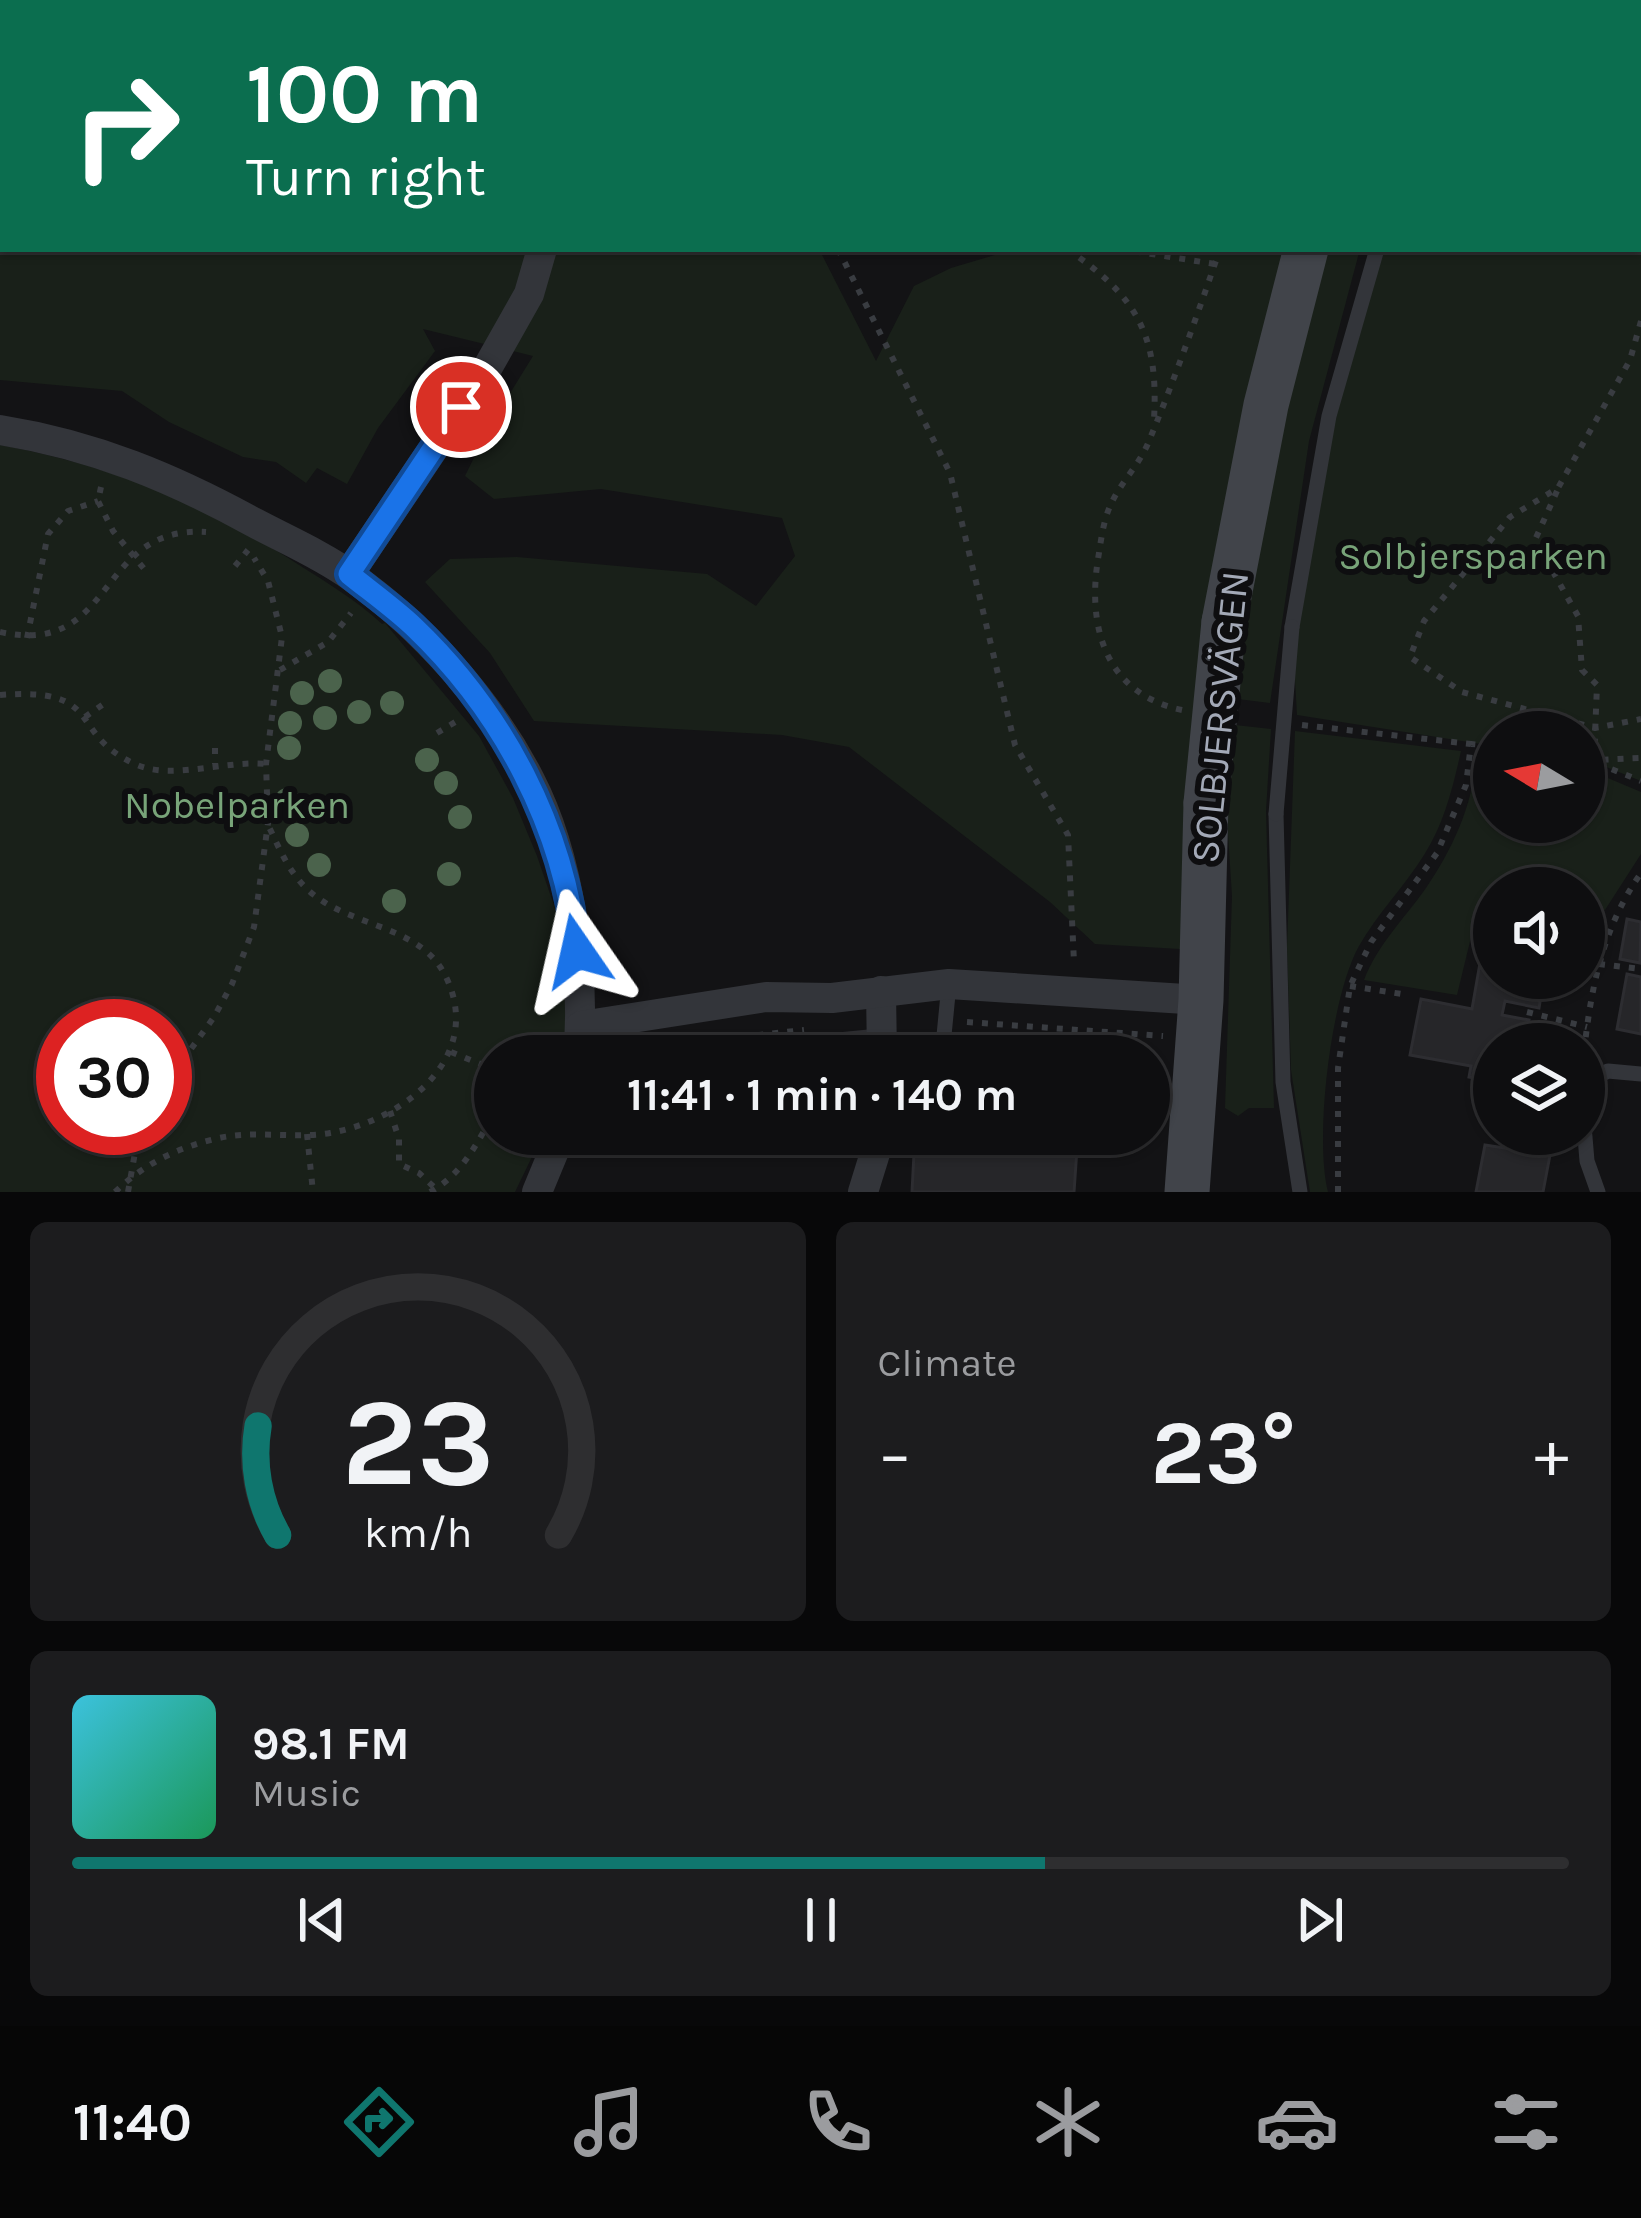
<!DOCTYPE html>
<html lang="en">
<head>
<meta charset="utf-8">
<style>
	:root { --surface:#0e0e10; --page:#1c1c1e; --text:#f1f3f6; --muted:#9b9c9f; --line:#2e2e30; --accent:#0f766e }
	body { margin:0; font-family:Karla,sans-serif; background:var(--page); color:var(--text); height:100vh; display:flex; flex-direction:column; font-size:45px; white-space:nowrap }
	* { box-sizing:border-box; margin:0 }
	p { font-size:39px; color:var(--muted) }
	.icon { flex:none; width:66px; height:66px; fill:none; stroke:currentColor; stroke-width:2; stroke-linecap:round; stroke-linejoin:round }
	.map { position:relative; height:1192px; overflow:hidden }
	.sheet { display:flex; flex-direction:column; gap:30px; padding:30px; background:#080809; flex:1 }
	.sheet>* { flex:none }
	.hud { position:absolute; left:0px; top:0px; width:1641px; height:252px; box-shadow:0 3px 9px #0004,0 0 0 3px var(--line); background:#0b6e4f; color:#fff; overflow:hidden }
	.needle { width:78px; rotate:280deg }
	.controls { position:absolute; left:1473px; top:711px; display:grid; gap:24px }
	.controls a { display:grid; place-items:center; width:132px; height:132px; border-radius:50%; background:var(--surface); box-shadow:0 3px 9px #0004,0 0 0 3px var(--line); font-size:60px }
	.speed { position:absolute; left:36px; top:999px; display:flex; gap:24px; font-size:60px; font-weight:700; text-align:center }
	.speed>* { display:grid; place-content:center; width:156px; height:156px; border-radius:50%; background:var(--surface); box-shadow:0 3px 9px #0004,0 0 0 3px var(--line); line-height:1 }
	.speed .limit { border:18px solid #d22; background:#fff; color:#111 }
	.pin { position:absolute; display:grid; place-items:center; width:102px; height:102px; color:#fff; margin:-51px; border:6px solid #fff; border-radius:50%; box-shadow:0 3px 12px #0007 }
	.me { position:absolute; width:132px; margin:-66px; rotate:349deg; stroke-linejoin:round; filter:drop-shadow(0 0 9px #0008) }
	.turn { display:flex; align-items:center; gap:42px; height:252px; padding:0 48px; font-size:54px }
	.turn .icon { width:156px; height:156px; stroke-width:2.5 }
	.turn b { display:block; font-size:84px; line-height:102px }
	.big { font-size:90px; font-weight:700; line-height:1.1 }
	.sheet .widget { flex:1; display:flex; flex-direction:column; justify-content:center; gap:18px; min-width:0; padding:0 42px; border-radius:18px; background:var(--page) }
	.sheet .dial { align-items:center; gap:0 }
	.dial svg { height:312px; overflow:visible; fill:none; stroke:var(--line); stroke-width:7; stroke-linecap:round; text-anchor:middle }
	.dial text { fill:var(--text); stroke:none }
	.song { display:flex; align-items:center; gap:36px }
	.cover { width:144px; height:144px; border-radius:18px; background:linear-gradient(135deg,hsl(190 70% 55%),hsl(150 70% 35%)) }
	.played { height:12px; border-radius:6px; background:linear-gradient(90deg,var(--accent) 65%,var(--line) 65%) }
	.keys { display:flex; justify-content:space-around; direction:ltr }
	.heat { display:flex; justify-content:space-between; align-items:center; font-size:66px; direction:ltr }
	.sheet .tiles { flex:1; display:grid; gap:30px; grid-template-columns:1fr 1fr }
	.widget:last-child { grid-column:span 2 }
	.trip { position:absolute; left:474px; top:1035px; width:696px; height:120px; border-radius:60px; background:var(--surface); box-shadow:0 3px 9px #0004,0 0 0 3px var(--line); font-weight:700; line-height:120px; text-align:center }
	.tab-bar { display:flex; height:192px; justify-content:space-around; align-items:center; background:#060606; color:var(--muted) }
	.tab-bar .icon { width:84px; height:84px }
	.tab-bar .selected { color:var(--accent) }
	.tab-bar b { font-size:54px; color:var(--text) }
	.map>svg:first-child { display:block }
	.green { fill:#192019; fill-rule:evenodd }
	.building { fill:#262629; stroke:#2d2d31; stroke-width:3 }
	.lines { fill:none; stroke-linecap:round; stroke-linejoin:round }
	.path { stroke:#393c41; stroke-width:6; stroke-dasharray:6 9; stroke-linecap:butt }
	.service { stroke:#33353a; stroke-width:15 }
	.minor { stroke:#33353a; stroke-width:30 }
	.secondary { stroke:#41444a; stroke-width:45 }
	.service-bridge { stroke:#33353a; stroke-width:15 }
	.secondary-bridge { stroke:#41444a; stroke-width:45 }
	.tree { fill:#4b634c }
	.route-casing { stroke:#114b97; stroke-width:30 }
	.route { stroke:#1a73e8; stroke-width:21 }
	.labels { text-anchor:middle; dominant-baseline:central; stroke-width:12; stroke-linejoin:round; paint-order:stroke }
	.park-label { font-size:39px; fill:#78a479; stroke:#0e0e10 }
	.street-label { font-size:39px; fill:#a3a9b7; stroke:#0e0e10 }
</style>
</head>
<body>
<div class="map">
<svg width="1641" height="1192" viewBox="0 0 1641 1192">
	<rect width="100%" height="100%" fill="#131315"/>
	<g class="green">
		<path d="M0,0L697,3H3V249H819L876,361L914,286L951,268L1015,249H1296L1180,949L1095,944L1050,902L849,747L782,735L534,721L490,653L425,582L450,559L517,557L707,574L756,606L795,556L782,518L601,489L494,499L465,476L488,429L533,356L423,329L435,351L378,428L347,484L317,468L306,483L276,462L243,457L169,422L122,391L0,380Z"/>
		<path d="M728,0H1381L730,3Z"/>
		<path d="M1471,0H1641V781L1584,758V732H1494V746L1297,715L1292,627L1306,536L1377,249H1638V3H1470Z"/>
		<path d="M1325,249H1360L1309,441L1270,703L1238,699C1255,543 1283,400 1325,249Z"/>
		<path d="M0,445C110,465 205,504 299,565C329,584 356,600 382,624L385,623L479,736L513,798L537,856L559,920L569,1011L562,1056H495V1134H543L515,1192H0ZM63,1026H165V1128H63Z"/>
		<path d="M1235,725L1271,729L1266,811L1274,1108H1249L1238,1116L1225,1108L1232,896L1226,803Z"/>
		<path d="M1295,731L1461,751C1453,787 1444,824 1424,855C1404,887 1377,914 1359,946C1331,996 1314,1137 1328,1192H1310L1291,1070L1287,947Z"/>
		<path d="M1490,752L1494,753V822H1584V768L1641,792V854L1605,910L1584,906V888H1494V927L1474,925L1457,995L1364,980C1378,944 1404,919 1426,888C1452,850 1473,805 1476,759Z"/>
	</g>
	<g class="building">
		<path d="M1584,910L1601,913L1597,930L1584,928Z"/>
		<path d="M1627,919L1641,922L1640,963L1620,959Z"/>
		<path d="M1484,940L1494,942V978H1544L1539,1008L1505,1001L1502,1015L1529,1020L1525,1044H1494V1082L1469,1077L1471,1066L1410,1055L1421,999L1472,1009Z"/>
		<path d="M1627,974L1641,977V1034L1617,1029Z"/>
		<path d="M869,1031L871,1056H698L697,1048Z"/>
		<path d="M915,1134H1078L1074,1192H912Z"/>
		<path d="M1485,1145L1550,1155L1543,1192H1476Z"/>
	</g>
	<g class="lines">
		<g class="path">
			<path d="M714,0L716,3"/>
			<path d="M1111,0L1112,3"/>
			<path d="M906,3L912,0"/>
			<path d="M1300,3L1301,0"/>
			<path d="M838,249L950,473L1015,745L1068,835L1074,962"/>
			<path d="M1067,249C1136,296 1159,334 1154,419"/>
			<path d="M1120,249L1215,264"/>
			<path d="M1641,321L1630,360L1558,488L1510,517L1424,621L1410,657L1462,692L1595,728L1641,719"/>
			<path d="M101,487L98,501L113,531L145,570"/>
			<path d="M1557,491L1535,540L1578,616L1582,670L1597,685L1594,760L1641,758"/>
			<path d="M235,566L248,550"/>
			<path d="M0,632C117,658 95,525 206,532"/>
			<path d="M27,638L48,534L68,511L98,501"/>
			<path d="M280,670L328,642L351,613"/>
			<path d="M0,695C107,687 66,733 135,764C171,781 224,760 266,764"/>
			<path d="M1182,710C1106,694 1087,628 1098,559C1101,541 1103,521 1111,504C1121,482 1140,464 1149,441C1175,378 1198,313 1220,249"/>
			<path d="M85,717L105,703"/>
			<path d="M1302,725L1471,744"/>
			<path d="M437,733L457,721"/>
			<path d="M215,748V764"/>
			<path d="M1584,758L1641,781"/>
			<path d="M1599,964L1641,969"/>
			<path d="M1350,986L1408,995"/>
			<path d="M1527,1012L1587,1027"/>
			<path d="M967,1022L1163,1036"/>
			<path d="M668,1045L804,1030"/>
			<path d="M451,1052L495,1070"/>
			<path d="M1584,1052C1591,987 1603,927 1641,873"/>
			<path d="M165,1085L214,1017L232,984L254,927L268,823L266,764L282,637L268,581L254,558"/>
			<path d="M390,1111L399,1139V1164L419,1173L435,1188"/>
			<path d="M307,1134L313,1192"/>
			<path d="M115,1192C145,1163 179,1147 219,1138C255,1130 294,1139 330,1133C405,1120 486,1056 445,975C420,926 354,927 314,895C291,877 281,852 269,827"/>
			<path d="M128,1192L136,1147L144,1128"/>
			<path d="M430,1192C463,1174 477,1143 495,1111"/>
			<path d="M1338,1192V1068L1350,986L1371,942L1437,853L1466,785L1471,744L1494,746"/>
		</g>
		<g class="service">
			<path d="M1470,3L1471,0"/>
			<path d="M1292,627L1329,416L1377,249"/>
			<path d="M1276,814L1283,1082L1300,1192"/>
			<path d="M942,1056L949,984"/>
			<path d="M1584,1083L1608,1071L1641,1074"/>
			<path d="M1584,1125L1587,1161L1598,1192"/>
		</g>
		<g class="minor">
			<path d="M525,2L526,3"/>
			<path d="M0,430C94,445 173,478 255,523C287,540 322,555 351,576C423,627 490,702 530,780C569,855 586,973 578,1056"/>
			<path d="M349,574L485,372L529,294L542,249"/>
			<path d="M881,991L882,1056"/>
			<path d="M581,1026L766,997L832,998L949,984L1201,1000"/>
			<path d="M537,1192L561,1134"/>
			<path d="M863,1192L881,1134"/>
		</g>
		<g class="secondary">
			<path d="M1407,3L1408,0"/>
			<path d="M1224,622L1266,405L1306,249"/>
			<path d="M1187,1192L1201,1000L1206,803"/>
		</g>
		<path class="service-bridge" d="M1276,814L1292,627"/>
		<path class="secondary-bridge" d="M1206,803L1224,622"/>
	</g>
	<g class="tree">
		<circle cx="330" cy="681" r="12"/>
		<circle cx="302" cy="693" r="12"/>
		<circle cx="392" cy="703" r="12"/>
		<circle cx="359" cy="712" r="12"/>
		<circle cx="325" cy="718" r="12"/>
		<circle cx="290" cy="723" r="12"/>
		<circle cx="289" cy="748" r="12"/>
		<circle cx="427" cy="760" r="12"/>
		<circle cx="446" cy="783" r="12"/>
		<circle cx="287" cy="800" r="12"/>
		<circle cx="460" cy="817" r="12"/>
		<circle cx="297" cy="835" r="12"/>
		<circle cx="319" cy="865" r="12"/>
		<circle cx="449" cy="874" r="12"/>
		<circle cx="394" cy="901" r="12"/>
	</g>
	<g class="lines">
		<g class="route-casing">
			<path id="route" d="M461,407L349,574C370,591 394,608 414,627C503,712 564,827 577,951"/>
		</g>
		<use href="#route" class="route"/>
	</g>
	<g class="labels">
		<g class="park-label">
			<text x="1473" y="556">Solbjersparken</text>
			<text x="237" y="805">Nobelparken</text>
		</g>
		<g class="street-label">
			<text transform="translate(1220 717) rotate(-84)">SOLBJERSVÄGEN</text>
		</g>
	</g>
</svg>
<div class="controls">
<a><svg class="needle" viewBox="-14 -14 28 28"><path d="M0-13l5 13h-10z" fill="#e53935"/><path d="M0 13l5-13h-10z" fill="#9b9c9f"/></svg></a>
<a><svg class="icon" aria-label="sound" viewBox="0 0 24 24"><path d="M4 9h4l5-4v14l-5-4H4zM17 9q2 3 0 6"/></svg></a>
<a><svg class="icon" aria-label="layers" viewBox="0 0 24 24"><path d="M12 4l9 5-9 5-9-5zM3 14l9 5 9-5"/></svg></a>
</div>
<div class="speed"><div class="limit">30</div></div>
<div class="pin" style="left:461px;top:407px;background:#d93025"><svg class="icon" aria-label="arrive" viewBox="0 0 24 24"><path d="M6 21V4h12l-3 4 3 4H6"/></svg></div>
<svg class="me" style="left:577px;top:951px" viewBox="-20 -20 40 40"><path d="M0-17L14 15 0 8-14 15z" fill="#1a73e8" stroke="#fff" stroke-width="4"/></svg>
<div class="trip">11:41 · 1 min · 140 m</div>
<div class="hud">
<div class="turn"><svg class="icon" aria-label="right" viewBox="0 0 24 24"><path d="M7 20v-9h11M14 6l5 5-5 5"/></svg><div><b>100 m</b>Turn right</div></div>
</div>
</div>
<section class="sheet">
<div class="tiles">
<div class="widget dial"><svg viewBox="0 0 100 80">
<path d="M14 69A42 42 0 1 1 86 69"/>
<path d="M14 69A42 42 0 0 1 9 41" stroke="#0f766e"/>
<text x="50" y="56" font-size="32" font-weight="700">23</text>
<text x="50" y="72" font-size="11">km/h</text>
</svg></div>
<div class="widget"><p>Climate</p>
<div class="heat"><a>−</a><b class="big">23°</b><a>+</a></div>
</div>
<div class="widget">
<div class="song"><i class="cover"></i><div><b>98.1 FM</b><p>Music</p></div></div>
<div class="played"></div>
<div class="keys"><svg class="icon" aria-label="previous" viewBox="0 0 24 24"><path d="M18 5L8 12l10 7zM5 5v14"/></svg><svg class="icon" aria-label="pause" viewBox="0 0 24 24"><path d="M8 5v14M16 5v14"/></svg><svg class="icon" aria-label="next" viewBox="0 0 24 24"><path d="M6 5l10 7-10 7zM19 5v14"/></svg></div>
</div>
</div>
</section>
<nav class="tab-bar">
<b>11:40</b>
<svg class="icon selected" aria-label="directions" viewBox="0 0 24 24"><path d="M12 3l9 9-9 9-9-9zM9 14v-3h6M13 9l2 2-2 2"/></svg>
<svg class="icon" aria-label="music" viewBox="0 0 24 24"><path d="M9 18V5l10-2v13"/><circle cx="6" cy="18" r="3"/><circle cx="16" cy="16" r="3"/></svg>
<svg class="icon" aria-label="phone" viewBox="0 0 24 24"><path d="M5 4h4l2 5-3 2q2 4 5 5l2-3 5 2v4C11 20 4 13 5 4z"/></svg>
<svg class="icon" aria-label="climate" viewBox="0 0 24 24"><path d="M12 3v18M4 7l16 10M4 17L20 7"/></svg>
<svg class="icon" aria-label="car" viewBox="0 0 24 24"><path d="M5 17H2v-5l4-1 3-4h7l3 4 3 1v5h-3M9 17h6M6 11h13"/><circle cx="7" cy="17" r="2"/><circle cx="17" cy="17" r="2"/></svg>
<svg class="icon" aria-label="filters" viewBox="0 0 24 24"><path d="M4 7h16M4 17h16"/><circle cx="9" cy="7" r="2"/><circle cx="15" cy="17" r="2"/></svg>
</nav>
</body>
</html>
